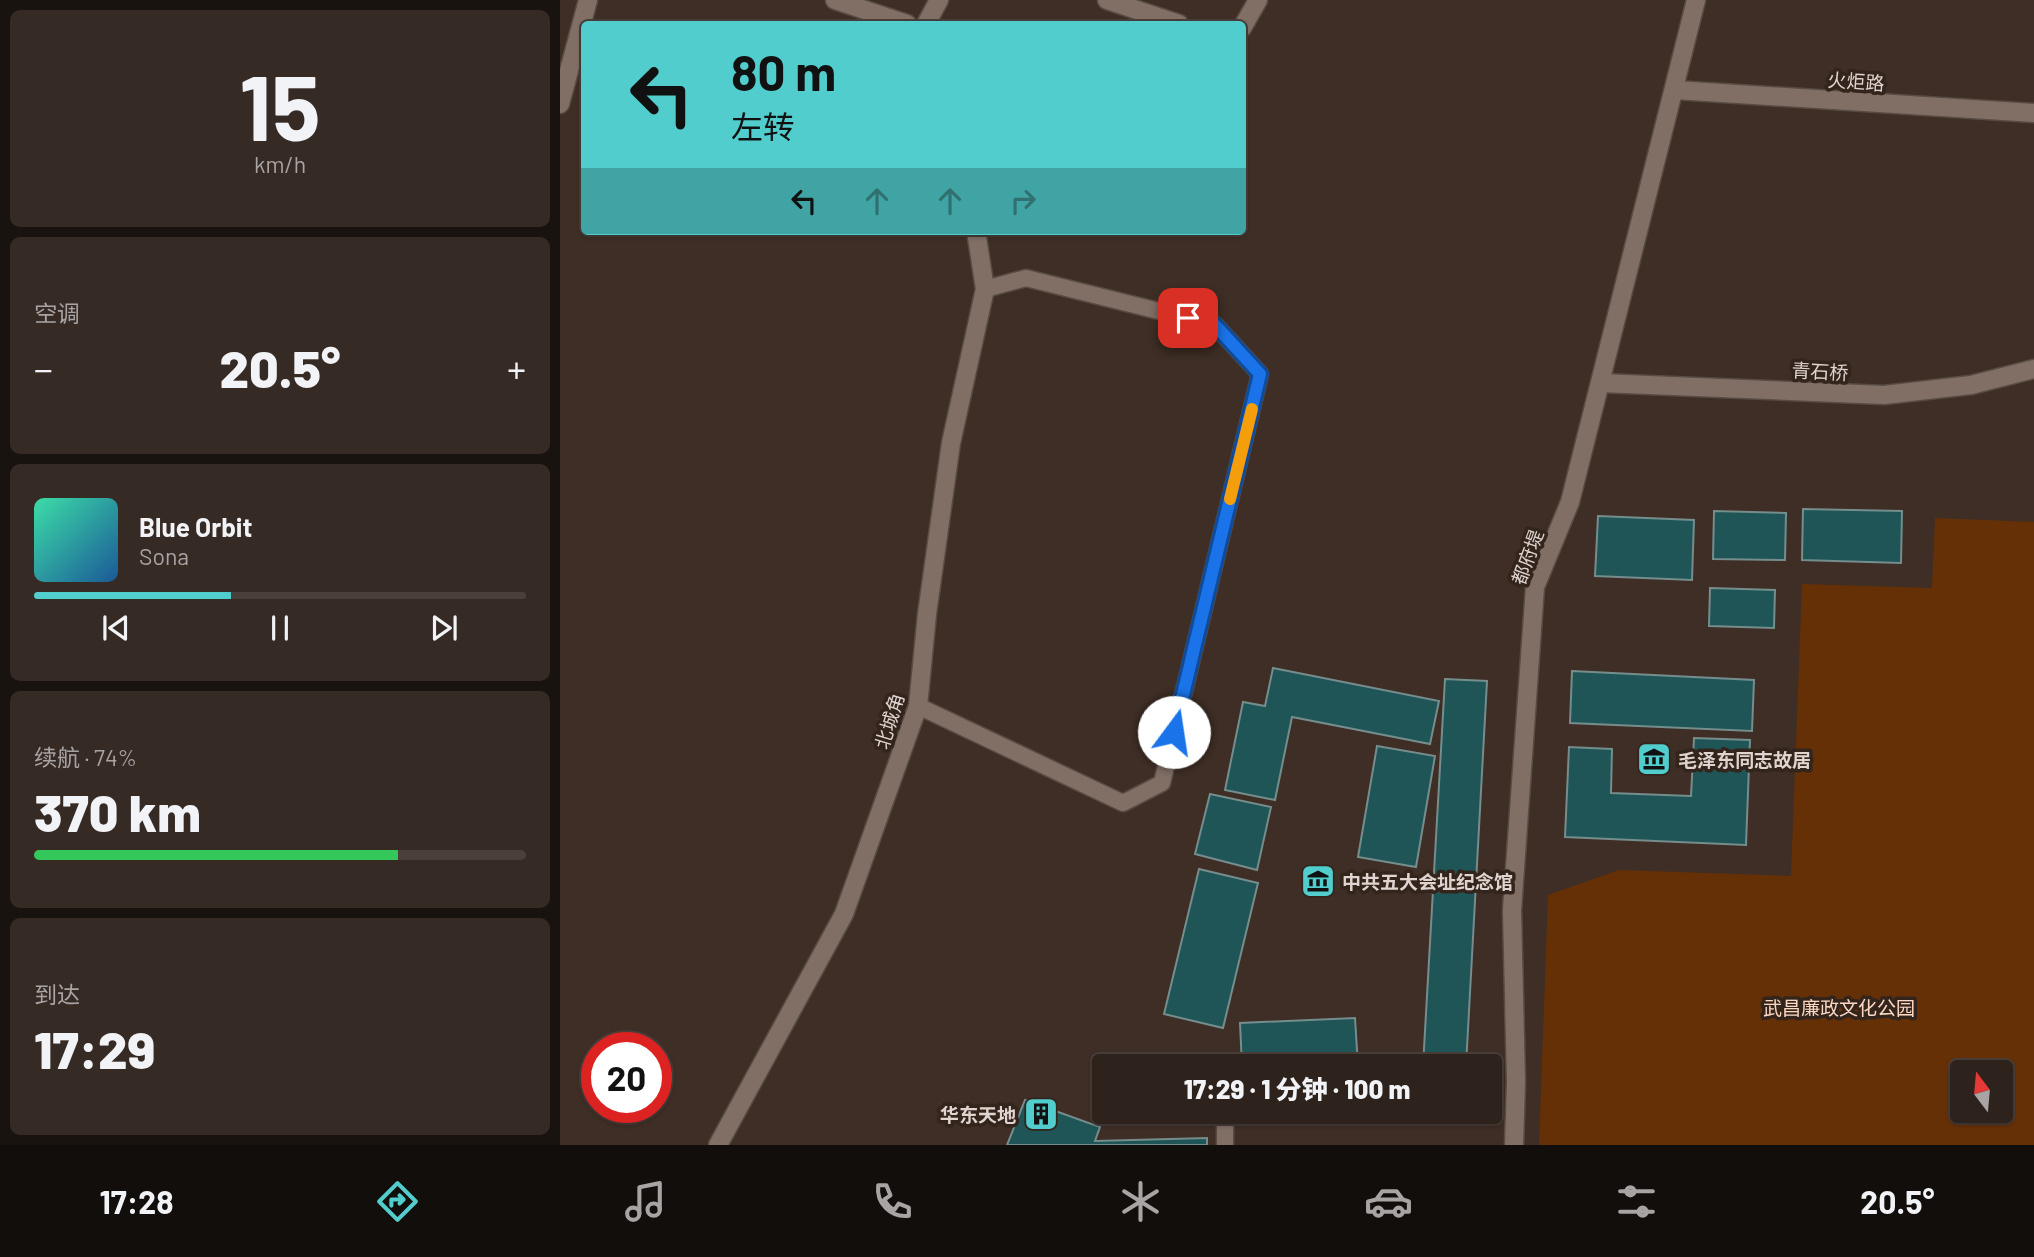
<!DOCTYPE html>
<html lang="zh">
<head>
<meta charset="utf-8">
<style>
	:root { --surface:#2e221c; --page:#362a25; --text:#f1f3f6; --muted:#a7a4a3; --line:#493f3b; --accent:#52cdcd }
	body { margin:0; font-family:Barlow,"Noto Sans SC",sans-serif; background:var(--page); color:var(--text); height:100vh; display:flex; flex-direction:column; font-size:26px; white-space:nowrap }
	* { box-sizing:border-box; margin:0 }
	p { font-size:23px; color:var(--muted) }
	.icon { flex:none; width:38px; height:38px; fill:none; stroke:currentColor; stroke-width:2; stroke-linecap:round; stroke-linejoin:round }
	.map { position:relative; flex:1; overflow:hidden }
	.side { display:flex; flex-direction:column; gap:10px; padding:10px; background:#19130f; width:560px }
	.side>* { flex:none }
	.banner { position:absolute; left:21px; top:21px; width:665px; height:214px; border-radius:7px; box-shadow:0 2px 5px #0004,0 0 0 2px var(--line); background:#52cdcd; color:#111; overflow:hidden }
	.needle { width:46px; rotate:344deg }
	.controls { position:absolute; left:1390px; top:1060px; display:grid; gap:14px }
	.controls a { display:grid; place-items:center; width:63px; height:63px; border-radius:7px; background:var(--surface); box-shadow:0 2px 5px #0004,0 0 0 2px var(--line); font-size:35px }
	.speed { position:absolute; left:21px; top:1032px; display:flex; gap:14px; font-size:35px; font-weight:700; text-align:center }
	.speed>* { display:grid; place-content:center; width:91px; height:91px; border-radius:50%; background:var(--surface); box-shadow:0 2px 5px #0004,0 0 0 2px var(--line); line-height:1 }
	.speed .limit { border:10px solid #d22; background:#fff; color:#111 }
	.pin { position:absolute; display:grid; place-items:center; width:60px; height:60px; color:#fff; margin:-30px; border-radius:14px; box-shadow:0 4px 10px #0006 }
	.me { position:absolute; width:77px; margin:-38px; rotate:14deg; stroke-linejoin:round; filter:drop-shadow(0 0 5px #0008) }
	.turn { display:flex; align-items:center; gap:24px; height:147px; padding:0 35px; font-size:32px }
	.turn .icon { width:91px; height:91px; stroke-width:2.5 }
	.turn b { display:block; font-size:49px; line-height:60px }
	.lanes { display:flex; align-items:center; height:66px; padding:0 35px; background:#0003; justify-content:center; gap:35px; direction:ltr }
	.lanes .off { opacity:.35 }
	.big { font-size:52px; font-weight:800; line-height:1.1 }
	.side .widget { flex:1; display:flex; flex-direction:column; justify-content:center; gap:10px; min-width:0; padding:0 24px; border-radius:10px; background:var(--page) }
	.side .dial { align-items:center; gap:0 }
	.dial b { font-size:91px; line-height:1 }
	.song { display:flex; align-items:center; gap:21px }
	.cover { width:84px; height:84px; border-radius:10px; background:linear-gradient(135deg,hsl(160 70% 55%),hsl(210 70% 35%)) }
	.played { height:7px; border-radius:4px; background:linear-gradient(90deg,var(--accent) 40%,var(--line) 40%) }
	.keys { display:flex; justify-content:space-around; direction:ltr }
	.heat { display:flex; justify-content:space-between; align-items:center; font-size:38px; direction:ltr }
	.charge { height:10px; border-radius:5px; background:linear-gradient(90deg,#34c759 74%,var(--line) 0) }
	.trip { position:absolute; left:532px; top:1054px; width:410px; height:70px; border-radius:7px; background:var(--surface); box-shadow:0 2px 5px #0004,0 0 0 2px var(--line); font-weight:800; line-height:70px; text-align:center }
	.tab-bar { display:flex; height:112px; justify-content:space-around; align-items:center; background:#120e0b; color:var(--muted) }
	.tab-bar .icon { width:49px; height:49px }
	.tab-bar .on { color:var(--accent) }
	.tab-bar b { font-size:32px; color:var(--text) }
	main { display:flex; flex:1; min-height:0 }
	.map>svg:first-child { display:block }
	.green { fill:#663007; fill-rule:evenodd }
	.building { fill:#1f5556; stroke:#758d8d; stroke-width:2 }
	.lines { fill:none; stroke-linecap:round; stroke-linejoin:round }
	.service-casing { stroke:#584b44; stroke-width:19 }
	.minor-casing { stroke:#584b44; stroke-width:21 }
	.secondary-casing { stroke:#584b44; stroke-width:21 }
	.service { stroke:#816f65; stroke-width:16 }
	.minor { stroke:#816f65; stroke-width:18 }
	.secondary { stroke:#816f65; stroke-width:18 }
	.route-casing { stroke:#114b97; stroke-width:18 }
	.route { stroke:#1a73e8; stroke-width:12 }
	.slow { stroke:#f59e0b; stroke-width:12 }
	.labels { text-anchor:middle; dominant-baseline:central; stroke-width:7; stroke-linejoin:round; paint-order:stroke }
	.street-label { font-size:19px; fill:#dfd4cf; stroke:#33241c }
	.poi-label { font-size:19px; font-weight:bold; fill:#dfd4cf; stroke:#33241c; text-anchor:start }
	.park-label { font-size:19px; fill:#fcd8c3; stroke:#33241c }
</style>
</head>
<body>
<main>
<section class="side">
<div class="widget dial"><b>15</b><p>km/h</p></div>
<div class="widget"><p>空调</p>
<div class="heat"><a>−</a><b class="big">20.5°</b><a>+</a></div>
</div>
<div class="widget">
<div class="song"><i class="cover"></i><div><b>Blue Orbit</b><p>Sona</p></div></div>
<div class="played"></div>
<div class="keys"><svg class="icon" aria-label="previous" viewBox="0 0 24 24"><path d="M18 5L8 12l10 7zM5 5v14"/></svg><svg class="icon" aria-label="pause" viewBox="0 0 24 24"><path d="M8 5v14M16 5v14"/></svg><svg class="icon" aria-label="next" viewBox="0 0 24 24"><path d="M6 5l10 7-10 7zM19 5v14"/></svg></div>
</div>
<div class="widget"><p>续航 · 74%</p><b class="big">370 km</b><div class="charge"></div></div>
<div class="widget"><p>到达</p><b class="big">17:29</b></div>
</section>
<div class="map">
<svg width="1474" height="1145" viewBox="0 0 1474 1145">
	<rect width="100%" height="100%" fill="#3e2e25"/>
	<path class="green" d="M1375,518L1474,522V1145H979L988,895L1059,870L1231,876L1242,584L1372,588ZM1402,1073H1440V1111H1402Z"/>
	<g class="building">
		<path d="M1243,509L1342,511L1341,563L1242,560Z"/>
		<path d="M1154,511L1226,513L1225,560L1153,559Z"/>
		<path d="M1038,516L1134,520L1132,580L1035,576Z"/>
		<path d="M1150,588L1215,590L1214,628L1149,626Z"/>
		<path d="M713,668L879,701L870,744L732,717L715,800L665,790L683,702L705,706Z"/>
		<path d="M1012,671L1194,680L1192,731L1010,723Z"/>
		<path d="M885,679L927,681L906,1066H863Z"/>
		<path d="M1134,738L1190,740L1186,845L1005,837L1009,747L1052,749L1051,793L1131,796Z"/>
		<path d="M817,746L875,756L856,867L798,857Z"/>
		<path d="M650,794L711,807L697,870L635,854Z"/>
		<path d="M639,869L698,883L663,1028L604,1014Z"/>
		<path d="M795,1018L798,1066H682L680,1023Z"/>
		<path d="M465,1100L540,1127L535,1141L647,1138V1145H447Z"/>
	</g>
	<g class="lines">
		<g class="service-casing">
			<g id="service">
				<path d="M358,706L563,803L602,783L700,374L655,325L466,278L425,289"/>
				<path d="M665,1111V1145"/>
			</g>
		</g>
		<g class="minor-casing">
			<g id="minor">
				<path d="M275,0L347,24"/>
				<path d="M547,0L619,24"/>
				<path d="M366,24L379,0"/>
				<path d="M682,28L698,0"/>
				<path d="M1115,90L1474,113"/>
				<path d="M1041,383L1324,395L1411,385L1474,369"/>
				<path d="M158,1145L284,914L358,706L367,614L391,443L425,289L416,231"/>
				<path d="M954,1145L956,1082L952,910L975,587L1010,502L1136,0"/>
			</g>
		</g>
		<g class="secondary-casing">
			<path id="secondary" d="M0,104L28,0"/>
		</g>
		<use href="#service" class="service"/>
		<use href="#minor" class="minor"/>
		<use href="#secondary" class="secondary"/>
	</g>
	<g class="lines">
		<g class="route-casing">
			<path id="route" d="M614,732L700,374L655,325L628,318"/>
		</g>
		<use href="#route" class="route"/>
		<path class="slow" d="M670,499L692,409"/>
	</g>
	<defs>
		<g id="museum-square" transform="scale(1.75)"><rect x="-9" y="-9" width="18" height="18" rx="4" fill="#52cdcd" stroke="#33241c"/><path d="M0-6L6-3V-2H-6V-3ZM-5-1h2V3h-2ZM-1-1h2V3h-2ZM3-1h2V3H3ZM-6 4H6V6H-6Z" fill="#111"/></g>
		<g id="building-square" transform="scale(1.75)"><rect x="-9" y="-9" width="18" height="18" rx="4" fill="#52cdcd" stroke="#33241c"/><path d="M-4-6H4V6H1V3H-1V6H-4ZM-2.5-4.3h1.7v1.8h-1.7ZM.8-4.3h1.7v1.8H.8ZM-2.5-1h1.7V.8h-1.7ZM.8-1h1.7V.8H.8Z" fill="#111"/></g>
	</defs>
	<g fill-rule="evenodd">
		<use href="#museum-square" x="1094" y="759"/>
		<use href="#museum-square" x="758" y="881"/>
		<use href="#building-square" x="481" y="1114"/>
	</g>
	<g class="labels">
		<g class="street-label">
			<text transform="translate(1296 81) rotate(4)">火炬路</text>
			<text transform="translate(1260 371) rotate(3)">青石桥</text>
			<text transform="translate(967 557) rotate(-70)">都府堤</text>
			<text transform="translate(329 721) rotate(-73)">北城角</text>
		</g>
		<g class="poi-label">
			<text x="1118" y="759">毛泽东同志故居</text>
			<text x="782" y="881">中共五大会址纪念馆</text>
			<text x="456" y="1114" text-anchor="end">华东天地</text>
		</g>
		<g class="park-label">
			<text x="1279" y="1007">武昌廉政文化公园</text>
		</g>
	</g>
</svg>
<div class="controls">
<a><svg class="needle" viewBox="-14 -14 28 28"><path d="M0-13l5 13h-10z" fill="#e53935"/><path d="M0 13l5-13h-10z" fill="#a7a4a3"/></svg></a>
</div>
<div class="speed"><div class="limit">20</div></div>
<div class="pin" style="left:628px;top:318px;background:#d93025"><svg class="icon" aria-label="arrive" viewBox="0 0 24 24"><path d="M6 21V4h12l-3 4 3 4H6"/></svg></div>
<svg class="me" style="left:614px;top:732px" viewBox="-20 -20 40 40"><circle r="19" fill="#fff"/><path d="M0-13L10 11 0 6-10 11z" fill="#1a73e8"/></svg>
<div class="trip">17:29 · 1 分钟 · 100 m</div>
<div class="banner">
<div class="turn"><svg class="icon" aria-label="left" viewBox="0 0 24 24"><path d="M17 20v-9H6M10 6l-5 5 5 5"/></svg><div><b>80 m</b>左转</div></div>
<div class="lanes"><svg class="icon" aria-label="left" viewBox="0 0 24 24"><path d="M17 20v-9H6M10 6l-5 5 5 5"/></svg><svg class="icon off" aria-label="ahead" viewBox="0 0 24 24"><path d="M12 20V5M6 11l6-6 6 6"/></svg><svg class="icon off" aria-label="ahead" viewBox="0 0 24 24"><path d="M12 20V5M6 11l6-6 6 6"/></svg><svg class="icon off" aria-label="right" viewBox="0 0 24 24"><path d="M7 20v-9h11M14 6l5 5-5 5"/></svg></div>
</div>
</div>
</main>
<nav class="tab-bar">
<b>17:28</b>
<svg class="icon on" aria-label="directions" viewBox="0 0 24 24"><path d="M12 3l9 9-9 9-9-9zM9 14v-3h6M13 9l2 2-2 2"/></svg>
<svg class="icon" aria-label="music" viewBox="0 0 24 24"><path d="M9 18V5l10-2v13"/><circle cx="6" cy="18" r="3"/><circle cx="16" cy="16" r="3"/></svg>
<svg class="icon" aria-label="phone" viewBox="0 0 24 24"><path d="M5 4h4l2 5-3 2q2 4 5 5l2-3 5 2v4C11 20 4 13 5 4z"/></svg>
<svg class="icon" aria-label="climate" viewBox="0 0 24 24"><path d="M12 3v18M4 7l16 10M4 17L20 7"/></svg>
<svg class="icon" aria-label="car" viewBox="0 0 24 24"><path d="M5 17H2v-5l4-1 3-4h7l3 4 3 1v5h-3M9 17h6M6 11h13"/><circle cx="7" cy="17" r="2"/><circle cx="17" cy="17" r="2"/></svg>
<svg class="icon" aria-label="filters" viewBox="0 0 24 24"><path d="M4 7h16M4 17h16"/><circle cx="9" cy="7" r="2"/><circle cx="15" cy="17" r="2"/></svg>
<b>20.5°</b>
</nav>
</body>
</html>
